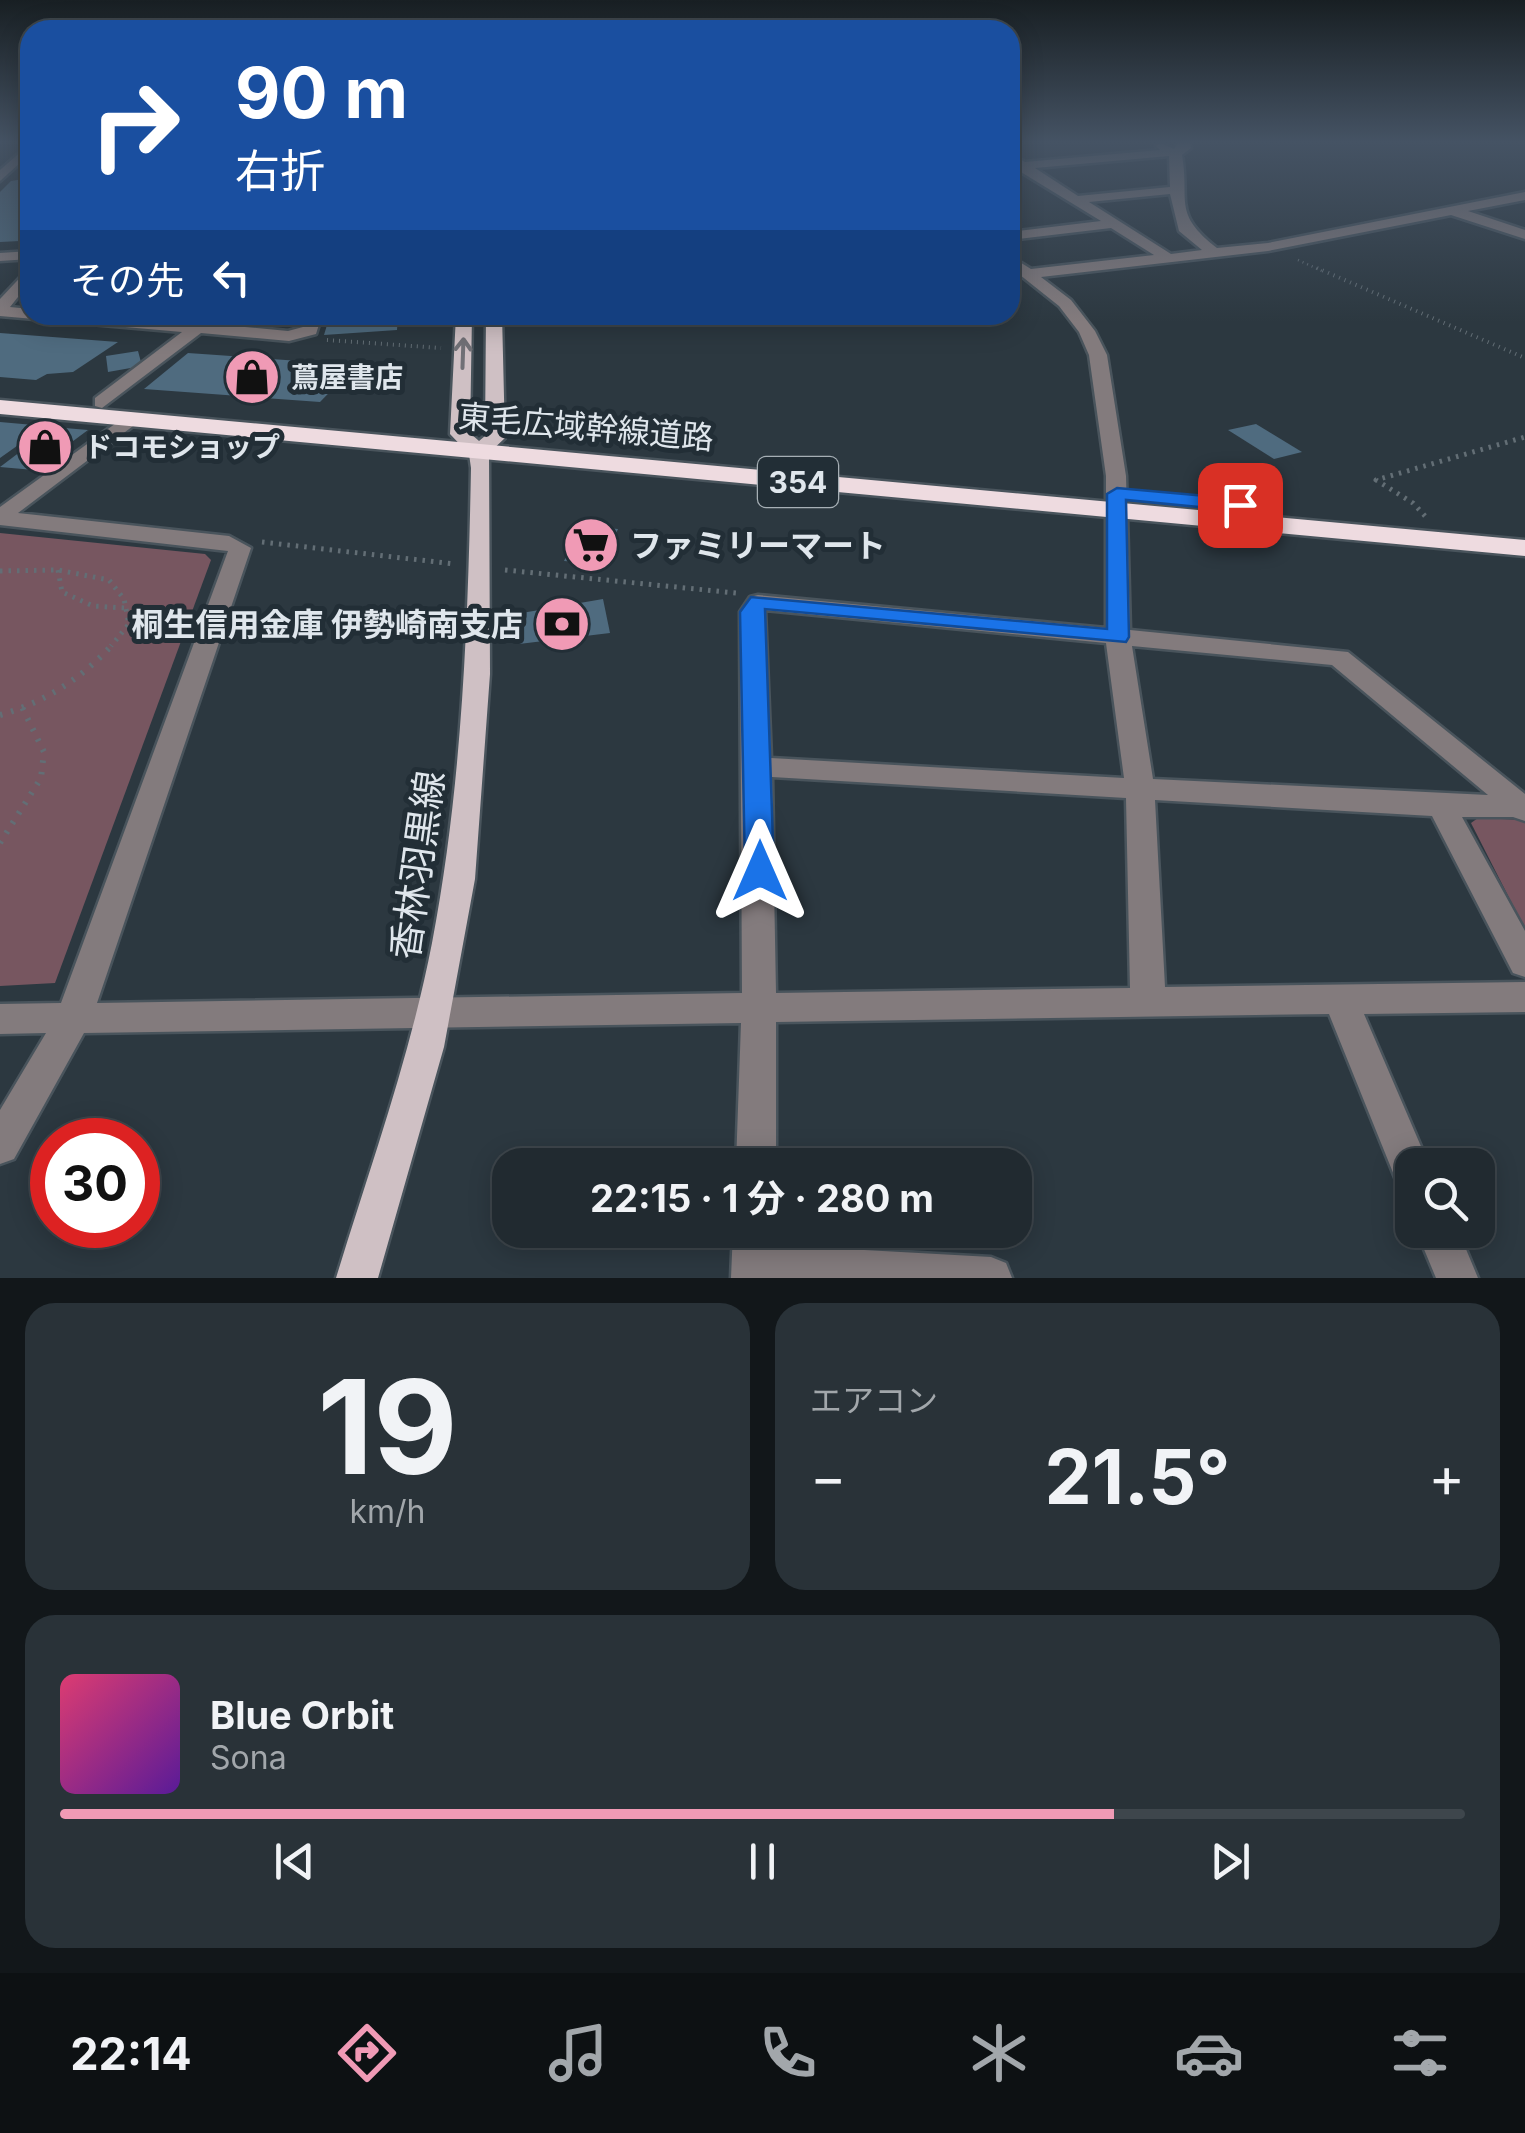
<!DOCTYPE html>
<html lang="ja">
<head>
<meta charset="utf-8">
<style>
	:root { --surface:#212a30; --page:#293238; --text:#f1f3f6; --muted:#a2a7ab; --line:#3e464c; --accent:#f09ab5 }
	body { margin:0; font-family:Inter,"Noto Sans JP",sans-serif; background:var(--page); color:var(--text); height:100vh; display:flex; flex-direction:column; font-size:38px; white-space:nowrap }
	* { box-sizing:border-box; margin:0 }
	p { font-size:32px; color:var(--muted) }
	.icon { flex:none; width:55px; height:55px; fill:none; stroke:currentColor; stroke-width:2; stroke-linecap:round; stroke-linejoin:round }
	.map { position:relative; height:1278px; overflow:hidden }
	.drawer { display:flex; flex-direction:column; gap:25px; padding:25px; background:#12171a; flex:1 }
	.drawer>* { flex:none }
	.guide { position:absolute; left:20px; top:20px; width:1000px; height:305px; border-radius:30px; box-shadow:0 5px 25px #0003,0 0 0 2px var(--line); background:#1a4fa0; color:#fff; overflow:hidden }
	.controls { position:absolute; left:1395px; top:1148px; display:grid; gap:20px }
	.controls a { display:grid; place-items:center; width:100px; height:100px; border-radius:20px; background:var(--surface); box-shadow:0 5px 25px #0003,0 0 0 2px var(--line); font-size:50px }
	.speed { position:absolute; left:30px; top:1118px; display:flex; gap:20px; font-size:50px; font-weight:700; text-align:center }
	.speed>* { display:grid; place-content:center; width:130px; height:130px; border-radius:50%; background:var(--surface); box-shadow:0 5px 25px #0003,0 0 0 2px var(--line); line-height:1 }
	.speed .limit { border:15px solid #d22; background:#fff; color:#111 }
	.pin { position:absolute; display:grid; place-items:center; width:85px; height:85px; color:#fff; margin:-42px; border-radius:20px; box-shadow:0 5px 15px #0006 }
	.me { position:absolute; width:110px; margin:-55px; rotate:0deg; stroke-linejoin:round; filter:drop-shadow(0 0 8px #0008) }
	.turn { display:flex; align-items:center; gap:35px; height:210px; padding:0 50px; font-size:45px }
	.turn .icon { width:130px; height:130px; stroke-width:2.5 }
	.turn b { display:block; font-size:70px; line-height:85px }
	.then { display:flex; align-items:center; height:95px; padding:0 50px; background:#0003; gap:20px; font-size:38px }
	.big { font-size:75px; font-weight:700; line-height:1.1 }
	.drawer .card { flex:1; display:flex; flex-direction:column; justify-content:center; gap:15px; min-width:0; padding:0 35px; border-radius:30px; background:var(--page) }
	.drawer .dial { align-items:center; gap:0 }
	.dial b { font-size:130px; line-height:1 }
	.song { display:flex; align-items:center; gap:30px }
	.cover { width:120px; height:120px; border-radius:15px; background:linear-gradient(135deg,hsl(340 70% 55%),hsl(270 70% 35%)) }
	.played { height:10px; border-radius:5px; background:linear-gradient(90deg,var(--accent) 75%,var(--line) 75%) }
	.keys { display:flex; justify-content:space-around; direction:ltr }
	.heat { display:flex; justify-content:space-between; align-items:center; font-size:55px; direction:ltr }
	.drawer .tiles { flex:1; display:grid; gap:25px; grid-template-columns:1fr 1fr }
	.card:last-child { grid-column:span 2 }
	.trip { position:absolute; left:492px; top:1148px; width:540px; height:100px; border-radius:30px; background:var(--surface); box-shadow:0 5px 25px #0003,0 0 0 2px var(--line); font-weight:700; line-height:100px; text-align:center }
	.tab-bar { display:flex; height:160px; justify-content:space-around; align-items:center; background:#0d1113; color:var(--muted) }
	.tab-bar .icon { width:70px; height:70px }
	.tab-bar .active { color:var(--accent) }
	.tab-bar b { font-size:45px; color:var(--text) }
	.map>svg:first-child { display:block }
	.green { fill:#775660 }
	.building { fill:#4f6b7f }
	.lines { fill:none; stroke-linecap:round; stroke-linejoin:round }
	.minor-casing { stroke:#49545c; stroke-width:5 }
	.major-casing { stroke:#49545c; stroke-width:5 }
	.highway-casing { stroke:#49545c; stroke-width:5 }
	.path-far3 { stroke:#636e75; stroke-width:2.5; stroke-dasharray:1 4; stroke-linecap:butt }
	.path-far2 { stroke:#636e75; stroke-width:4; stroke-dasharray:1 5; stroke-linecap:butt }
	.path-far1 { stroke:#636e75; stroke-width:5; stroke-dasharray:2.5 6; stroke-linecap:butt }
	.path { stroke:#636e75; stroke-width:6; stroke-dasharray:2.5 9; stroke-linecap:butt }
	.minor { fill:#837b7d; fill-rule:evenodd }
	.major { fill:#cfc0c4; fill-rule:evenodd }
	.highway { fill:#eedbe0; fill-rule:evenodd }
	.oneway { stroke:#707076 }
	.route { fill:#1a73e8; stroke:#114b97; stroke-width:2.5 }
	.labels { text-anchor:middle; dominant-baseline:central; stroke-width:10; stroke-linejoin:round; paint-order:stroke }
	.far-poi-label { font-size:28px; font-weight:bold; fill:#dfe6ec; stroke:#222e36; text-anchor:start }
	.shield { fill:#222e36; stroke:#a6afb5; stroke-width:2.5 }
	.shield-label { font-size:30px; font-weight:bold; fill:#dfe6ec }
	.street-label { font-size:32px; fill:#dfe6ec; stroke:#222e36 }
	.poi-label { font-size:32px; font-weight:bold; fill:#dfe6ec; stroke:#222e36; text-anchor:start }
	.near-street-label { font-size:38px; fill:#dfe6ec; stroke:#222e36 }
</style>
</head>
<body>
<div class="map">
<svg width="1525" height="1278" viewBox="0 0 1525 1278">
	<rect width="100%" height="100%" fill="#2c3840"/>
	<g class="green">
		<path d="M0,533L205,554L211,560L55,983L0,986Z"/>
		<path d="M1478,818L1525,820V929L1471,823Z"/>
	</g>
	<g class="building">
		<path d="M30,178V229L20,241L0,242V192L11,181Z"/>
		<path d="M330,315H398L397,330L324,335Z"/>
		<path d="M0,333L118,342L73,372L47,374L36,380L0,377Z"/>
		<path d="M138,351L142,366L108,372L106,356Z"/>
		<path d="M188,353L356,365L320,402L144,389Z"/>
		<path d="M0,422L45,426L0,458Z"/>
		<path d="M1256,424L1302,452L1274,459L1228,430Z"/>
		<path d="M53,427L88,430L34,470L0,467Z"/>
		<path d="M581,526L618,529L602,564L564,561Z"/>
		<path d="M603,599L610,633L519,644L516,614Z"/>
	</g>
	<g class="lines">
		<g class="minor-casing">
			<g id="minor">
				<path d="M1160,143L1174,149L1178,143H1190L1191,148L1182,155C1190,202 1172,213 1217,248L1268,243L1525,192V200L1468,211L1525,230V239L1451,215L1268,251L1041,277L1071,300L1095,331L1107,355L1126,476L1130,630L1348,652L1525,794V821L1513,817H1462L1525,931V977L1513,973L1432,816L1155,800L1165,987L1525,982V1012L1364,1014L1429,1165H1412V1191L1398,1185L1329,1014L776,1022V1165H736L741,1023L84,1033L14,1159L0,1164V1110L46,1033L0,1034V1004L61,1003L228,551L0,525V507L130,413L137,415V423L18,513L229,536L251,548L97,1003L742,993L740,612L750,597L758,595L1106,628V476L1089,355L1079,332L1059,306L1010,267V256L1031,269L1154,255L1111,228L1010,240V232L1101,221L1016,169L1010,163V154L1025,162L1160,150L1156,146ZM1169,156L1170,187L1078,196L1035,168ZM1170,194L1179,231L1202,250L1171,254L1089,202ZM765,610L1106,643L1124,778L771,758ZM1132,646L1332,665L1488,795L1153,779ZM772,777L1126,798L1130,988L776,993Z"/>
				<path d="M30,144V154L0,181V170Z"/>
				<path d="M30,251V259L0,261V253Z"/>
				<path d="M30,267V282L10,307L30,309V315H103L194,323L205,317L211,319L212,324L288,331L303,327L306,315H322L316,334L289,341L201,333L102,408L95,406V398L182,332L0,316V299Z"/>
				<path d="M733,1230H775L774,1245L991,1257L1006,1263L1012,1278H731Z"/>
				<path d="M1416,1230H1458L1478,1278H1436Z"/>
			</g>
		</g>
		<g class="major-casing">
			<path id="major" d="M456,315H472L470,433L479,441L485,436L486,315H502L505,438L489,453L490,674L475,879L444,1047L378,1278H336C370,1167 410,1057 432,943C462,786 468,627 471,468L469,454L450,434Z"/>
		</g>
		<g class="highway-casing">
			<path id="highway" d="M0,400L1525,540V556L0,414Z"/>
		</g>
		<path class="path-far3" d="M1298,260L1322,271"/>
		<g class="path-far2">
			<path d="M1317,268L1525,358"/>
			<path d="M327,340L441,348"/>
		</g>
		<g class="path-far1">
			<path d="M1425,516L1413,503L1376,480L1525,437"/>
			<path d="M262,542L455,564"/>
			<path d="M58,570L62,592L93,606L125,608"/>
			<path d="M505,570L736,593"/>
			<path d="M0,571L58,570L109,580L124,599L129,624L111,646"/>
		</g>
		<g class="path">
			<path d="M0,715C45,702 81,679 113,644"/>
			<path d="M0,843L41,778L44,752L22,707"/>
		</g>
		<use href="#minor" class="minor"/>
		<use href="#major" class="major"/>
		<use href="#highway" class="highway"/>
	</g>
	<defs><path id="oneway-shaft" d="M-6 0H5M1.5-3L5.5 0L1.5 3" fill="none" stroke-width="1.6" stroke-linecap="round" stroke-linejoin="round" transform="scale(2.5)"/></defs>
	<use class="oneway" href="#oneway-shaft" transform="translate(463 353) rotate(-88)"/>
	<linearGradient id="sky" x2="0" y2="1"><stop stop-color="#181f23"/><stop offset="0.44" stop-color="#455364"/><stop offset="1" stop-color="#455364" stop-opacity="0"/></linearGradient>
	<rect width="1525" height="322" fill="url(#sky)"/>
	<path class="route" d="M1117,488L1240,499L1249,505L1240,511L1126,500L1129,637L1126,642L765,609L774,871L770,879L760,882L749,879L745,871L740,612L751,597L1107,629V494Z"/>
	<defs>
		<g id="shop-disc" transform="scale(2.875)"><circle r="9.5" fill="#f09ab5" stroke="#222e36"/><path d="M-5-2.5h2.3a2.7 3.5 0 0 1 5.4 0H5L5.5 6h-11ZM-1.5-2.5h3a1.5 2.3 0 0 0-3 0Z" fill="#111"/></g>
		<g id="supermarket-disc" transform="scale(2.875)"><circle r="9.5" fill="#f09ab5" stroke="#222e36"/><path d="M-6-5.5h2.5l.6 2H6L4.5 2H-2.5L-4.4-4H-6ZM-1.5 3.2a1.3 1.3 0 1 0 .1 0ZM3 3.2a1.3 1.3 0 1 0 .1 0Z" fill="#111"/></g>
		<g id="bank-disc" transform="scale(2.875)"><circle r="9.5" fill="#f09ab5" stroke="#222e36"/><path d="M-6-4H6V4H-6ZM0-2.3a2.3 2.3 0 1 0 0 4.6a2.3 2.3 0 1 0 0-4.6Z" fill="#111"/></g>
	</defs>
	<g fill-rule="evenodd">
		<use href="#shop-disc" x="252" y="377"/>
		<use href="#shop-disc" x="45" y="447"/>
		<use href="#supermarket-disc" x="591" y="545"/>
		<use href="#bank-disc" x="562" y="624"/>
	</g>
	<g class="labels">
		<g class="far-poi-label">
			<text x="291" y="377">蔦屋書店</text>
			<text x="84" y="447">ドコモショップ</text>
		</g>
		<rect class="shield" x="758" y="457" width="80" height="50" rx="8"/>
		<g class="shield-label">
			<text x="798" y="482">354</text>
		</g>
		<g class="street-label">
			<text transform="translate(586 427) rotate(5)">東毛広域幹線道路</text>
		</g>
		<g class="poi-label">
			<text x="630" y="545">ファミリーマート</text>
			<text x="523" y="624" text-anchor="end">桐生信用金庫 伊勢崎南支店</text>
		</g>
		<g class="near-street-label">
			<text transform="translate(417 865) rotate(-82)">香林羽黒線</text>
		</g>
	</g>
</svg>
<div class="controls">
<a><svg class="icon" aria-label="search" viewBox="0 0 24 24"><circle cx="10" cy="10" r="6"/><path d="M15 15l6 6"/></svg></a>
</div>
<div class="speed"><div class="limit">30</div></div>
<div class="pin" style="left:1240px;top:505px;background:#d93025"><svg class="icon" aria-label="arrive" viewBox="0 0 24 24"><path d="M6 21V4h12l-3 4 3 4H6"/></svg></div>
<svg class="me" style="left:760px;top:871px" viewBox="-20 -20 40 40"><path d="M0-17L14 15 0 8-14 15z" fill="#1a73e8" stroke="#fff" stroke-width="4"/></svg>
<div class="trip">22:15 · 1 分 · 280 m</div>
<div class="guide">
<div class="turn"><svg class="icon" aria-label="right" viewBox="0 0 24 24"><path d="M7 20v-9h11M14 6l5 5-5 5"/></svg><div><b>90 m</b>右折</div></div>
<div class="then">その先<svg class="icon" aria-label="left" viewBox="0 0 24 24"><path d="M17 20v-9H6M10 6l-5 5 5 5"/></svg></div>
</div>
</div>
<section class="drawer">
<div class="tiles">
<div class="card dial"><b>19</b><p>km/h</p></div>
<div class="card"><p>エアコン</p>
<div class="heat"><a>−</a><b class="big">21.5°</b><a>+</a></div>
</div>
<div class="card">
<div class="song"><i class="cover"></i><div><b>Blue Orbit</b><p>Sona</p></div></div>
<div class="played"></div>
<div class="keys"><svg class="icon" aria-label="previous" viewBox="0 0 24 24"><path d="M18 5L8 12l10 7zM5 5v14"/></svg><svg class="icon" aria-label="pause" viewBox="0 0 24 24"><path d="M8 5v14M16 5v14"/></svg><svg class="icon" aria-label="next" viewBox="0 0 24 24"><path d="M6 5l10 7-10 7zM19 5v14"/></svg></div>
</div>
</div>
</section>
<nav class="tab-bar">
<b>22:14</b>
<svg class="icon active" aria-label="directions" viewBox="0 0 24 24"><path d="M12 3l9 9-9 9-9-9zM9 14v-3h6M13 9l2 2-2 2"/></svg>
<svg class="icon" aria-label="music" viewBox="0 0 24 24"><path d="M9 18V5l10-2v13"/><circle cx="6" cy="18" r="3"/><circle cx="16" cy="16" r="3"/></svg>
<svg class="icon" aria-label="phone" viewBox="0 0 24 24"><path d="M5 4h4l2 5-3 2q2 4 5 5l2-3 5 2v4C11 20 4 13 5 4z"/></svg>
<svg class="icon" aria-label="climate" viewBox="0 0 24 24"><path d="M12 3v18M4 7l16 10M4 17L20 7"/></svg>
<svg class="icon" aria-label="car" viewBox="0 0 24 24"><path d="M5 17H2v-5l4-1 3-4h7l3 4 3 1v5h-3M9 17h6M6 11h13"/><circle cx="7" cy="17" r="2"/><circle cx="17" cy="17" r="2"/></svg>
<svg class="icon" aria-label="filters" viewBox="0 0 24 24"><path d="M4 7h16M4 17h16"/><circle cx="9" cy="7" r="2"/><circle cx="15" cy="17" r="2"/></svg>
</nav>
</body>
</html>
